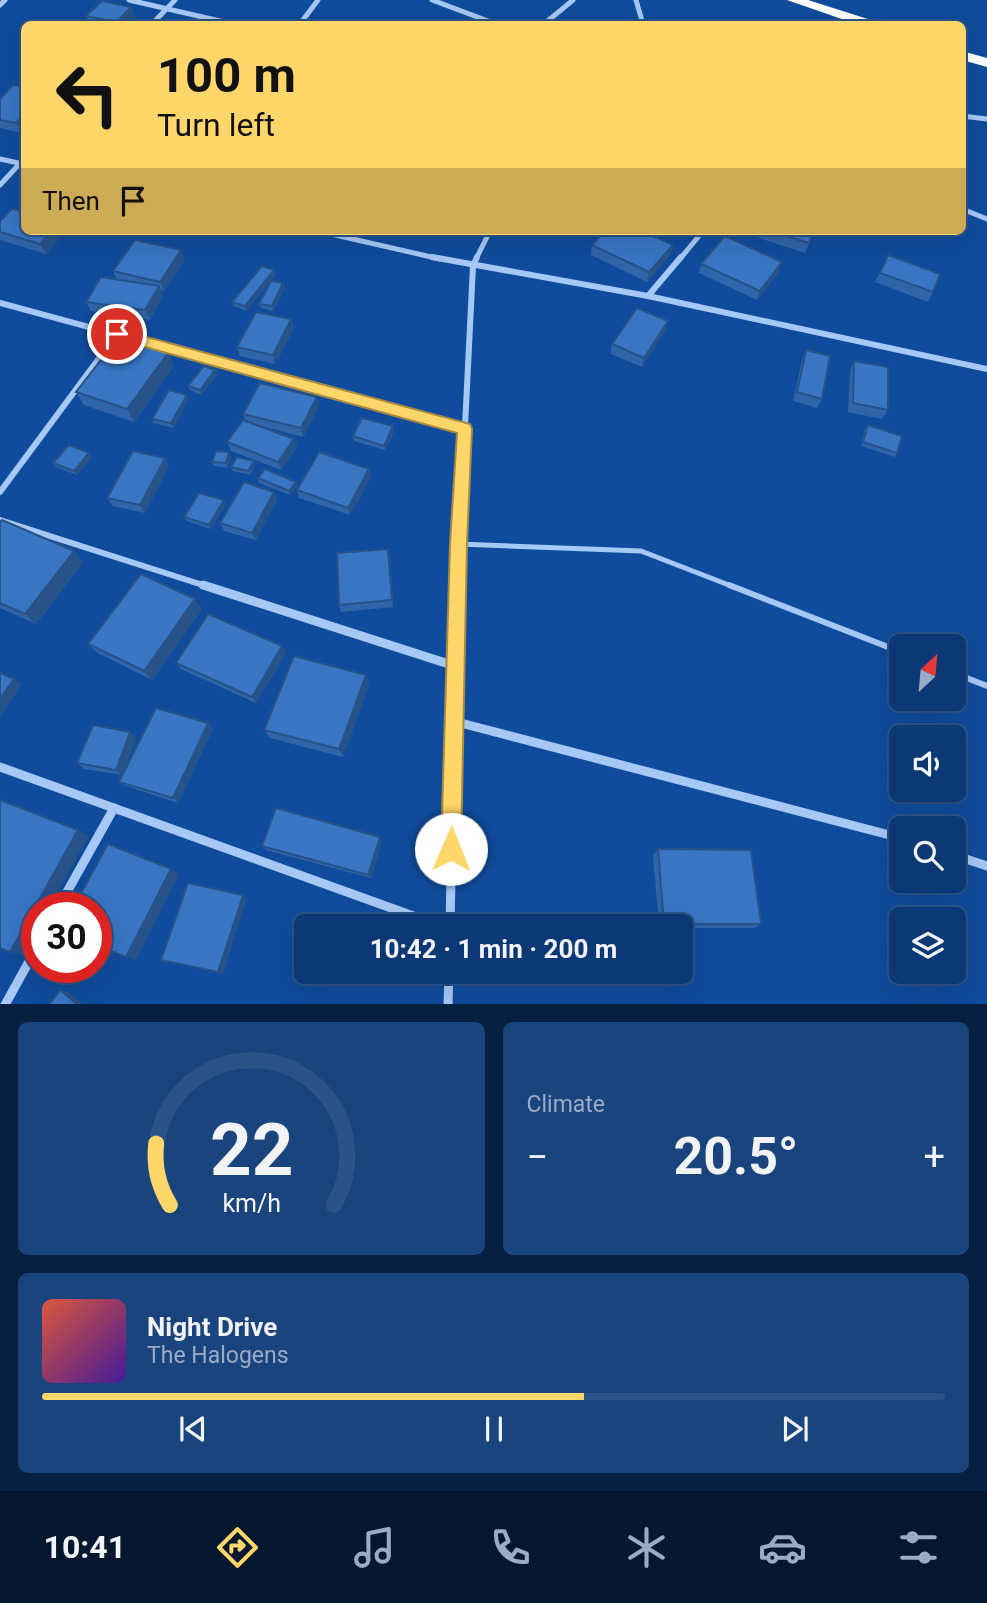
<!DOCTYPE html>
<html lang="en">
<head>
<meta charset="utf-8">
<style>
	:root { --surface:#0c3976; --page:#1a447e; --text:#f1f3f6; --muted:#9aacc5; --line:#2c5388; --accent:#ffd669 }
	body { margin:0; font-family:Roboto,sans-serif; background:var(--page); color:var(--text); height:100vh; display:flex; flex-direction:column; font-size:26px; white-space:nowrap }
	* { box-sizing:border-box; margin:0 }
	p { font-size:23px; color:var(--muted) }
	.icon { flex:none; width:38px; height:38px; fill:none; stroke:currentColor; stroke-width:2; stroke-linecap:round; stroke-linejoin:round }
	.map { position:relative; height:1004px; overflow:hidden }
	.drawer { display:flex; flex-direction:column; gap:18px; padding:18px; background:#071f41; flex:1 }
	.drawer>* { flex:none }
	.guide { position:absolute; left:21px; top:21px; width:945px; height:214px; border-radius:10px; box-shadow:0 7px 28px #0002,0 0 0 2px var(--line); background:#ffd669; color:#111; overflow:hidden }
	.needle { width:46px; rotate:26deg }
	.buttons { position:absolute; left:889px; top:634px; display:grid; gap:14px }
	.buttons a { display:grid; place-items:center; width:77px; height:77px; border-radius:10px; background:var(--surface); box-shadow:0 7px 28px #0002,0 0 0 2px var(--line); font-size:35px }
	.speed { position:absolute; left:21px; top:892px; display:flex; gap:14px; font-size:35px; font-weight:700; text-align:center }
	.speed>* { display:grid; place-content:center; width:91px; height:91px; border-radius:50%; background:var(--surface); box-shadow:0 7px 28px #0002,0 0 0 2px var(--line); line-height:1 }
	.speed .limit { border:10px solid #d22; background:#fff; color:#111 }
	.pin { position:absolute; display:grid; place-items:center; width:60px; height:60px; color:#fff; margin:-30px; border:4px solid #fff; border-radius:50%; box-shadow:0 2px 7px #0007 }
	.me { position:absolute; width:77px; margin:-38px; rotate:1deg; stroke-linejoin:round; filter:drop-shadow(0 0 5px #0008) }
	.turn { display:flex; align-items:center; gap:24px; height:147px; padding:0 21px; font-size:32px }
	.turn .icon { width:91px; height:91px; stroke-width:2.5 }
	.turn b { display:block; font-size:49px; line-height:60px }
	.then { display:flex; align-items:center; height:66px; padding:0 21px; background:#0003; gap:14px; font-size:26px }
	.big { font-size:52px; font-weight:700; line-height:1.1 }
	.drawer .tile { flex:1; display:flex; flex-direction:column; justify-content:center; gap:10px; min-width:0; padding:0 24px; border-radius:10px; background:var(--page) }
	.drawer .dial { align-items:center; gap:0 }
	.dial svg { height:182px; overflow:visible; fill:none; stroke:var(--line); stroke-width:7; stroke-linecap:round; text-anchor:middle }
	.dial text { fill:var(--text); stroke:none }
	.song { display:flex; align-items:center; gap:21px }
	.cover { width:84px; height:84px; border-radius:10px; background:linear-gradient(135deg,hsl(10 70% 55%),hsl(260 70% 35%)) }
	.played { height:7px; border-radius:4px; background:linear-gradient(90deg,var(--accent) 60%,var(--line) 60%) }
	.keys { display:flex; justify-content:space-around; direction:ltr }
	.heat { display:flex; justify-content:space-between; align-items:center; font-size:38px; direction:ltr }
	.drawer .tiles { flex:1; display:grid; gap:18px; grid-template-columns:1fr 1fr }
	.tile:last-child { grid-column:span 2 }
	.trip { position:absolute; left:294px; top:914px; width:399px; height:70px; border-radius:10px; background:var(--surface); box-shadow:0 7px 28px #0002,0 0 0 2px var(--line); font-weight:700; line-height:70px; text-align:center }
	.tab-bar { display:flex; height:112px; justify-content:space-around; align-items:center; background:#05172f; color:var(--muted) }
	.tab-bar .icon { width:49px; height:49px }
	.tab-bar .selected { color:var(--accent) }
	.tab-bar b { font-size:32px; color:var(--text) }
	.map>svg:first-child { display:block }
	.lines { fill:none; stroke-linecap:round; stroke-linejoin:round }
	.lane-far1 { stroke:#a6c8f5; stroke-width:5 }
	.lane { stroke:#a6c8f5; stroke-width:6 }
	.street-far2 { stroke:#a6c8f5; stroke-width:5 }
	.street-far1 { stroke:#a6c8f5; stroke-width:6 }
	.street { stroke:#a6c8f5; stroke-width:9 }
	.highway { fill:#fff; fill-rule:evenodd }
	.wall { fill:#3165a9 }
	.shaded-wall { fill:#285389 }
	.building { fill:#3976c4; stroke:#285389; stroke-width:2 }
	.route { fill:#ffd669; stroke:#a68b44; stroke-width:2 }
</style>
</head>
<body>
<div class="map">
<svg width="987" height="1005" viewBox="0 0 987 1005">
	<rect width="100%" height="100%" fill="#104c9d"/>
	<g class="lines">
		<path class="lane-far1" d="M458,544L641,551L734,587"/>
		<g class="lane">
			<path d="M729,585L901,652"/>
			<path d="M954,673L987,686"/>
		</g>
		<g class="street-far2">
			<path d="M129,0L233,24"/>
			<path d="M432,0L496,24"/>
			<path d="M636,0L643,24"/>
			<path d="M0,5L5,0"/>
			<path d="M152,24L175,0"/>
			<path d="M300,24L318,0"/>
			<path d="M544,24L573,0"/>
			<path d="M962,116L987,119"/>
			<path d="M0,159L23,164"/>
			<path d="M0,185L24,159"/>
			<path d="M962,209L987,219"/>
			<path d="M318,231L440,259"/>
			<path d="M476,259L490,231"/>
			<path d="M680,259L703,231"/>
		</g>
		<g class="street-far1">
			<path d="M432,257L648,296L987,369"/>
			<path d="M648,296L681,257"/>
			<path d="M0,303L465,429"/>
			<path d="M0,492L117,334"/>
			<path d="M0,520L209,587"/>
			<path d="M457,587L473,266L477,257"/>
		</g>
		<g class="street">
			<path d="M203,585L455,666"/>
			<path d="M453,721L901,838"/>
			<path d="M0,767L441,926"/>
			<path d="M954,855L987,866"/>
			<path d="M58,908L114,808"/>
			<path d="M450,926L457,585"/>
			<path d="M5,1005L37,947"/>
			<path d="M448,1005L449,971"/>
		</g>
		<g class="highway">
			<path d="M787,0H808L874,21L876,24H856Z"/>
			<path d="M962,51L987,58V67L962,60Z"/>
		</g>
	</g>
	<g class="wall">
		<path d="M131,7L135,17L128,24H89L86,16Z"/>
		<path d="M24,87V129L21,133L0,128V99Z"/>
		<path d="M0,221L65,232L46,254L0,240Z"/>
		<path d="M738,231H815L805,253Z"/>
		<path d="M592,245H673L670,255L647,282L591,255Z"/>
		<path d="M888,255L933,292L928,302L875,282Z"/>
		<path d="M185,259L164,291L161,290L163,295L150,320L91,311L86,302L117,280L113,271Z"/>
		<path d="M701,264L779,272L757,300L699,273Z"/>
		<path d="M275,275L246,311L234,306L232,302Z"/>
		<path d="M283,283L285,287L273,311L261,308L259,304Z"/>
		<path d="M291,319L294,328L275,364L240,356L237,347Z"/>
		<path d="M668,321L665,330L642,367L611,354L612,344Z"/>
		<path d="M806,350L822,399L817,408L793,401L802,360Z"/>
		<path d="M168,353L174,366L134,422L84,405L76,392Z"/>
		<path d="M854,361L888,410L882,419L848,412L850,370Z"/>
		<path d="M215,370L217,375L201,395L190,390L188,386Z"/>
		<path d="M187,395L189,399L173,428L154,423L152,419Z"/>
		<path d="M319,406L303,437L258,425L294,439L297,447L281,470L231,451L227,442L246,421L243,414Z"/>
		<path d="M868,425L897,453L895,457L861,446L865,429Z"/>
		<path d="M394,431L385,450L354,441L353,436Z"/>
		<path d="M229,452L231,457L228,468L214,466L212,462Z"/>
		<path d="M89,453L92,457L77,475L56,467L53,463Z"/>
		<path d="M254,461L255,465L250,475L233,471L231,467Z"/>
		<path d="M169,466L145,513L113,506L107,498Z"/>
		<path d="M369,469L371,477L350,515L299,498L297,490Z"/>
		<path d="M258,478L296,482L297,486L290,495L259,483Z"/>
		<path d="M274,492L277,500L256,540L224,531L220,523Z"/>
		<path d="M226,504L211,529L187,521L184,517Z"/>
		<path d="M0,522L74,551L83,562L36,624L0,608Z"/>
		<path d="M390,556L393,607L341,612L339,605Z"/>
		<path d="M202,609L152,680L98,653L88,644Z"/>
		<path d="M286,653L256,703L181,669L176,663Z"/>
		<path d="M369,684L343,757L270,738L264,730Z"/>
		<path d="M208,723L213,729L178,803L126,786L119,782Z"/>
		<path d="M136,738L122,775L84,769L77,763Z"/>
		<path d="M382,841L371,878L266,850L262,846Z"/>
		<path d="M658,849L761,924L754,928H681V926H659L653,855Z"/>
		<path d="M323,971H386V985H325L322,984Z"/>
	</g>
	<g class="shaded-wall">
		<path d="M131,7L135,17L128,24H118L117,22Z"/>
		<path d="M24,114V129L21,133L16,123Z"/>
		<path d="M52,231H65V232L46,254L40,244Z"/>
		<path d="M673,245L670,255L647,282L649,272Z"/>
		<path d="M181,250L185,259L164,291L160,282Z"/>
		<path d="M782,262L779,272L757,300L760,291Z"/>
		<path d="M274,270L275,275L246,311L245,306Z"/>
		<path d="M283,283L285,287L273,311L272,306Z"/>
		<path d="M159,286L163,295L150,320L145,310Z"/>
		<path d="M291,319L294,328L275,364L273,355Z"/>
		<path d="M668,321L665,330L642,367L644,358Z"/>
		<path d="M168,353L174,366L134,422L127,409Z"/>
		<path d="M215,370L217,375L201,395L200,390Z"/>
		<path d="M187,395L189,399L173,428L171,423Z"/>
		<path d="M317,397L319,406L303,437L301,428Z"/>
		<path d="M393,426L394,431L385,450L384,446Z"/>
		<path d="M294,439L297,447L281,470L278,462Z"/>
		<path d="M229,452L231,457L228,468L226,463Z"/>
		<path d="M89,453L92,457L77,475L74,471Z"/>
		<path d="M165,458L169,466L145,513L140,505Z"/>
		<path d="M254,461L255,465L250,475L248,471Z"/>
		<path d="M369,469L371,477L350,515L348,508Z"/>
		<path d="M296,482L297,486L290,495L289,491Z"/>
		<path d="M274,492L277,500L256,540L252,533Z"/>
		<path d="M224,500L226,504L211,529L209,525Z"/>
		<path d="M388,549L390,556L393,607L392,600Z"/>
		<path d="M74,551L83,562L36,624L25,614Z"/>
		<path d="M195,599L202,609L152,680L144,671Z"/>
		<path d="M282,646L286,653L256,703L252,697Z"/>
		<path d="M366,675L369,684L343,757L339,749Z"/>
		<path d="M14,679L22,685L0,716V699Z"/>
		<path d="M208,723L213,729L178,803L173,798Z"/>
		<path d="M130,732L136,738L122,775L116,770Z"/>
		<path d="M78,830L89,836L49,908H37V930L23,955L10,952Z"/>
		<path d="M380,837L382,841L371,878L368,875Z"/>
		<path d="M171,869L179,874L136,960L126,957Z"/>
		<path d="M243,895L247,898L223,974L218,972Z"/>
		<path d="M384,971H386V985L384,983Z"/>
		<path d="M60,990L68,992L84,1005H78Z"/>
	</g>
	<g class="building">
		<path d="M102,1L131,7L117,22L86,16Z"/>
		<path d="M13,85L24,87V114L16,123L0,120V99Z"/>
		<path d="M12,209L24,212V231H52L40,244L0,232V221Z"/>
		<path d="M605,231H642L673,245L649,272L592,245Z"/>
		<path d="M770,231H814L809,243Z"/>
		<path d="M725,236L782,262L760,291L701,264Z"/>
		<path d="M135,240L181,250L160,282L113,271Z"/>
		<path d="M888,255L940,274L933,292L880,273Z"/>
		<path d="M262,266L274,270L245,306L232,302Z"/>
		<path d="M101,277L159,286L145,310L86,302Z"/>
		<path d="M271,281L283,283L272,306L259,304Z"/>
		<path d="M637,308L668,321L644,358L612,344Z"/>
		<path d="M256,312L291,319L273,355L237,347Z"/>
		<path d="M118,338L168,353L127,409L76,392Z"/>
		<path d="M806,350L830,356L822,399L797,392Z"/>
		<path d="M854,361L888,367V410L853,403Z"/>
		<path d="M204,366L215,370L200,390L188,386Z"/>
		<path d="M260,383L317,397L301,428L243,414Z"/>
		<path d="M169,390L187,395L171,423L152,419Z"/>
		<path d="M362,418L393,426L384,446L353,436Z"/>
		<path d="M243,420L294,439L278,462L227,442Z"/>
		<path d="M868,425L902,436L897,453L863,442Z"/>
		<path d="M69,445L89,453L74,471L53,463Z"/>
		<path d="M133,451L165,458L140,505L107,498Z"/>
		<path d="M216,451L229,452L226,463L212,462Z"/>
		<path d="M319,452L369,469L348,508L297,490Z"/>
		<path d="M237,457L254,461L248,471L231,467Z"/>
		<path d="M265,469L296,482L289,491L258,478Z"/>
		<path d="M244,482L274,492L252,533L220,523Z"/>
		<path d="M199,493L224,500L209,525L184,517Z"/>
		<path d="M2,520L74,551L25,614L0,603V522Z"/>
		<path d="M388,549L392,600L339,605L337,553Z"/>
		<path d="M141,574L195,599L144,671L88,644Z"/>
		<path d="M208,614L282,646L252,697L176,663Z"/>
		<path d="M294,656L366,675L339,749L264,730Z"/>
		<path d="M0,673L14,679L0,699Z"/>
		<path d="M156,708L208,723L173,798L119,782Z"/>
		<path d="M93,725L130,732L116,770L77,763Z"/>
		<path d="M0,800L78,830L10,952L0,948Z"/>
		<path d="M276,808L380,837L368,875L262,846Z"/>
		<path d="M108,844L171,869L126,957L96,945V908H73Z"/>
		<path d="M658,849L751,850L761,924H664Z"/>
		<path d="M188,883L243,895L218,972L161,960Z"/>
		<path d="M323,971H384V983L322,984Z"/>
		<path d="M60,990L78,1005H49Z"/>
	</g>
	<path class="route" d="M117,329L470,424L472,429L467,544L461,849L458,856L451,859L444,856L441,849L450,544L457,433L112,338V330Z"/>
</svg>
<div class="buttons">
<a><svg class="needle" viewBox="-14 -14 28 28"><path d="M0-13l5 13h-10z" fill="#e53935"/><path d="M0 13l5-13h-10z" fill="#9aacc5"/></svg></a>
<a><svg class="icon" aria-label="sound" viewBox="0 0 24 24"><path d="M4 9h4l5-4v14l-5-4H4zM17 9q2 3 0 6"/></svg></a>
<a><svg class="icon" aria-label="search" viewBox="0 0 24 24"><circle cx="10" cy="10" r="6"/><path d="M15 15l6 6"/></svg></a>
<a><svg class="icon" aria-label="layers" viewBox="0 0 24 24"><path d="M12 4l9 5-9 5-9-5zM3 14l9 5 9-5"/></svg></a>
</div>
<div class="speed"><div class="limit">30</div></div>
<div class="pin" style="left:117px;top:334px;background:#d93025"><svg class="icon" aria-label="arrive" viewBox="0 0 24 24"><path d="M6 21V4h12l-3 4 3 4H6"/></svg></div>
<svg class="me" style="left:451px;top:849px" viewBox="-20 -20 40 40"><circle r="19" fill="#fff"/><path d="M0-13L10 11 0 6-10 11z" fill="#ffd669"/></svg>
<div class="trip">10:42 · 1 min · 200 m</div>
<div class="guide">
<div class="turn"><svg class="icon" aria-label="left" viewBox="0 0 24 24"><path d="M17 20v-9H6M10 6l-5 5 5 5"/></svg><div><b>100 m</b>Turn left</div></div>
<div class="then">Then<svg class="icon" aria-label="arrive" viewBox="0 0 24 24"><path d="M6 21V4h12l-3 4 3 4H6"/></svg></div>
</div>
</div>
<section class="drawer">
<div class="tiles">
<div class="tile dial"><svg viewBox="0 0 100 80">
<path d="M14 69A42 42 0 1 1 86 69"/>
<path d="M14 69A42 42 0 0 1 8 42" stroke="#ffd669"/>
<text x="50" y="56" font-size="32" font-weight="700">22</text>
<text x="50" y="72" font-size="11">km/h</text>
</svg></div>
<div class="tile"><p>Climate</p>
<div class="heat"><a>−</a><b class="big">20.5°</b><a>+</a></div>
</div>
<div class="tile">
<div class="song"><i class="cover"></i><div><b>Night Drive</b><p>The Halogens</p></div></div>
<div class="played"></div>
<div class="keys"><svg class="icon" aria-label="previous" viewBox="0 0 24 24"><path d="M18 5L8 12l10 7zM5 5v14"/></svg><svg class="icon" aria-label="pause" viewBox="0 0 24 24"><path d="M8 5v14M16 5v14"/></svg><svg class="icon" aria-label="next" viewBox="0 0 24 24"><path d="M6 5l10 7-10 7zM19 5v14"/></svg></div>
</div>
</div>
</section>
<nav class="tab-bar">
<b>10:41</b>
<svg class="icon selected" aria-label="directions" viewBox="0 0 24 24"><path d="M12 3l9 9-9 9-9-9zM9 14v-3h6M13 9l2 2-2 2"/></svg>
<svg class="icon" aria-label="music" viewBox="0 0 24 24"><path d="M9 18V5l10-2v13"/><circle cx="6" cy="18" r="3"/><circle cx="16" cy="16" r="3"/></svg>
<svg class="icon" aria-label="phone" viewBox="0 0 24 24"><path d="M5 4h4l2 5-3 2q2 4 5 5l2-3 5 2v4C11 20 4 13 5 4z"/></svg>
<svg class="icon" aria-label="climate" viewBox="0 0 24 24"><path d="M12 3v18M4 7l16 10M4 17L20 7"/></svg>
<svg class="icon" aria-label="car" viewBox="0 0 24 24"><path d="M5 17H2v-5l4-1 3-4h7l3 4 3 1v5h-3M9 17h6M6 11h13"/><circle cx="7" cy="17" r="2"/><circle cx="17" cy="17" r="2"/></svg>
<svg class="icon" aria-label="filters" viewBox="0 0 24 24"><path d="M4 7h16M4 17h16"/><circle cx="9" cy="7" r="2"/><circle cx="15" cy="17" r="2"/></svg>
</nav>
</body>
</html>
